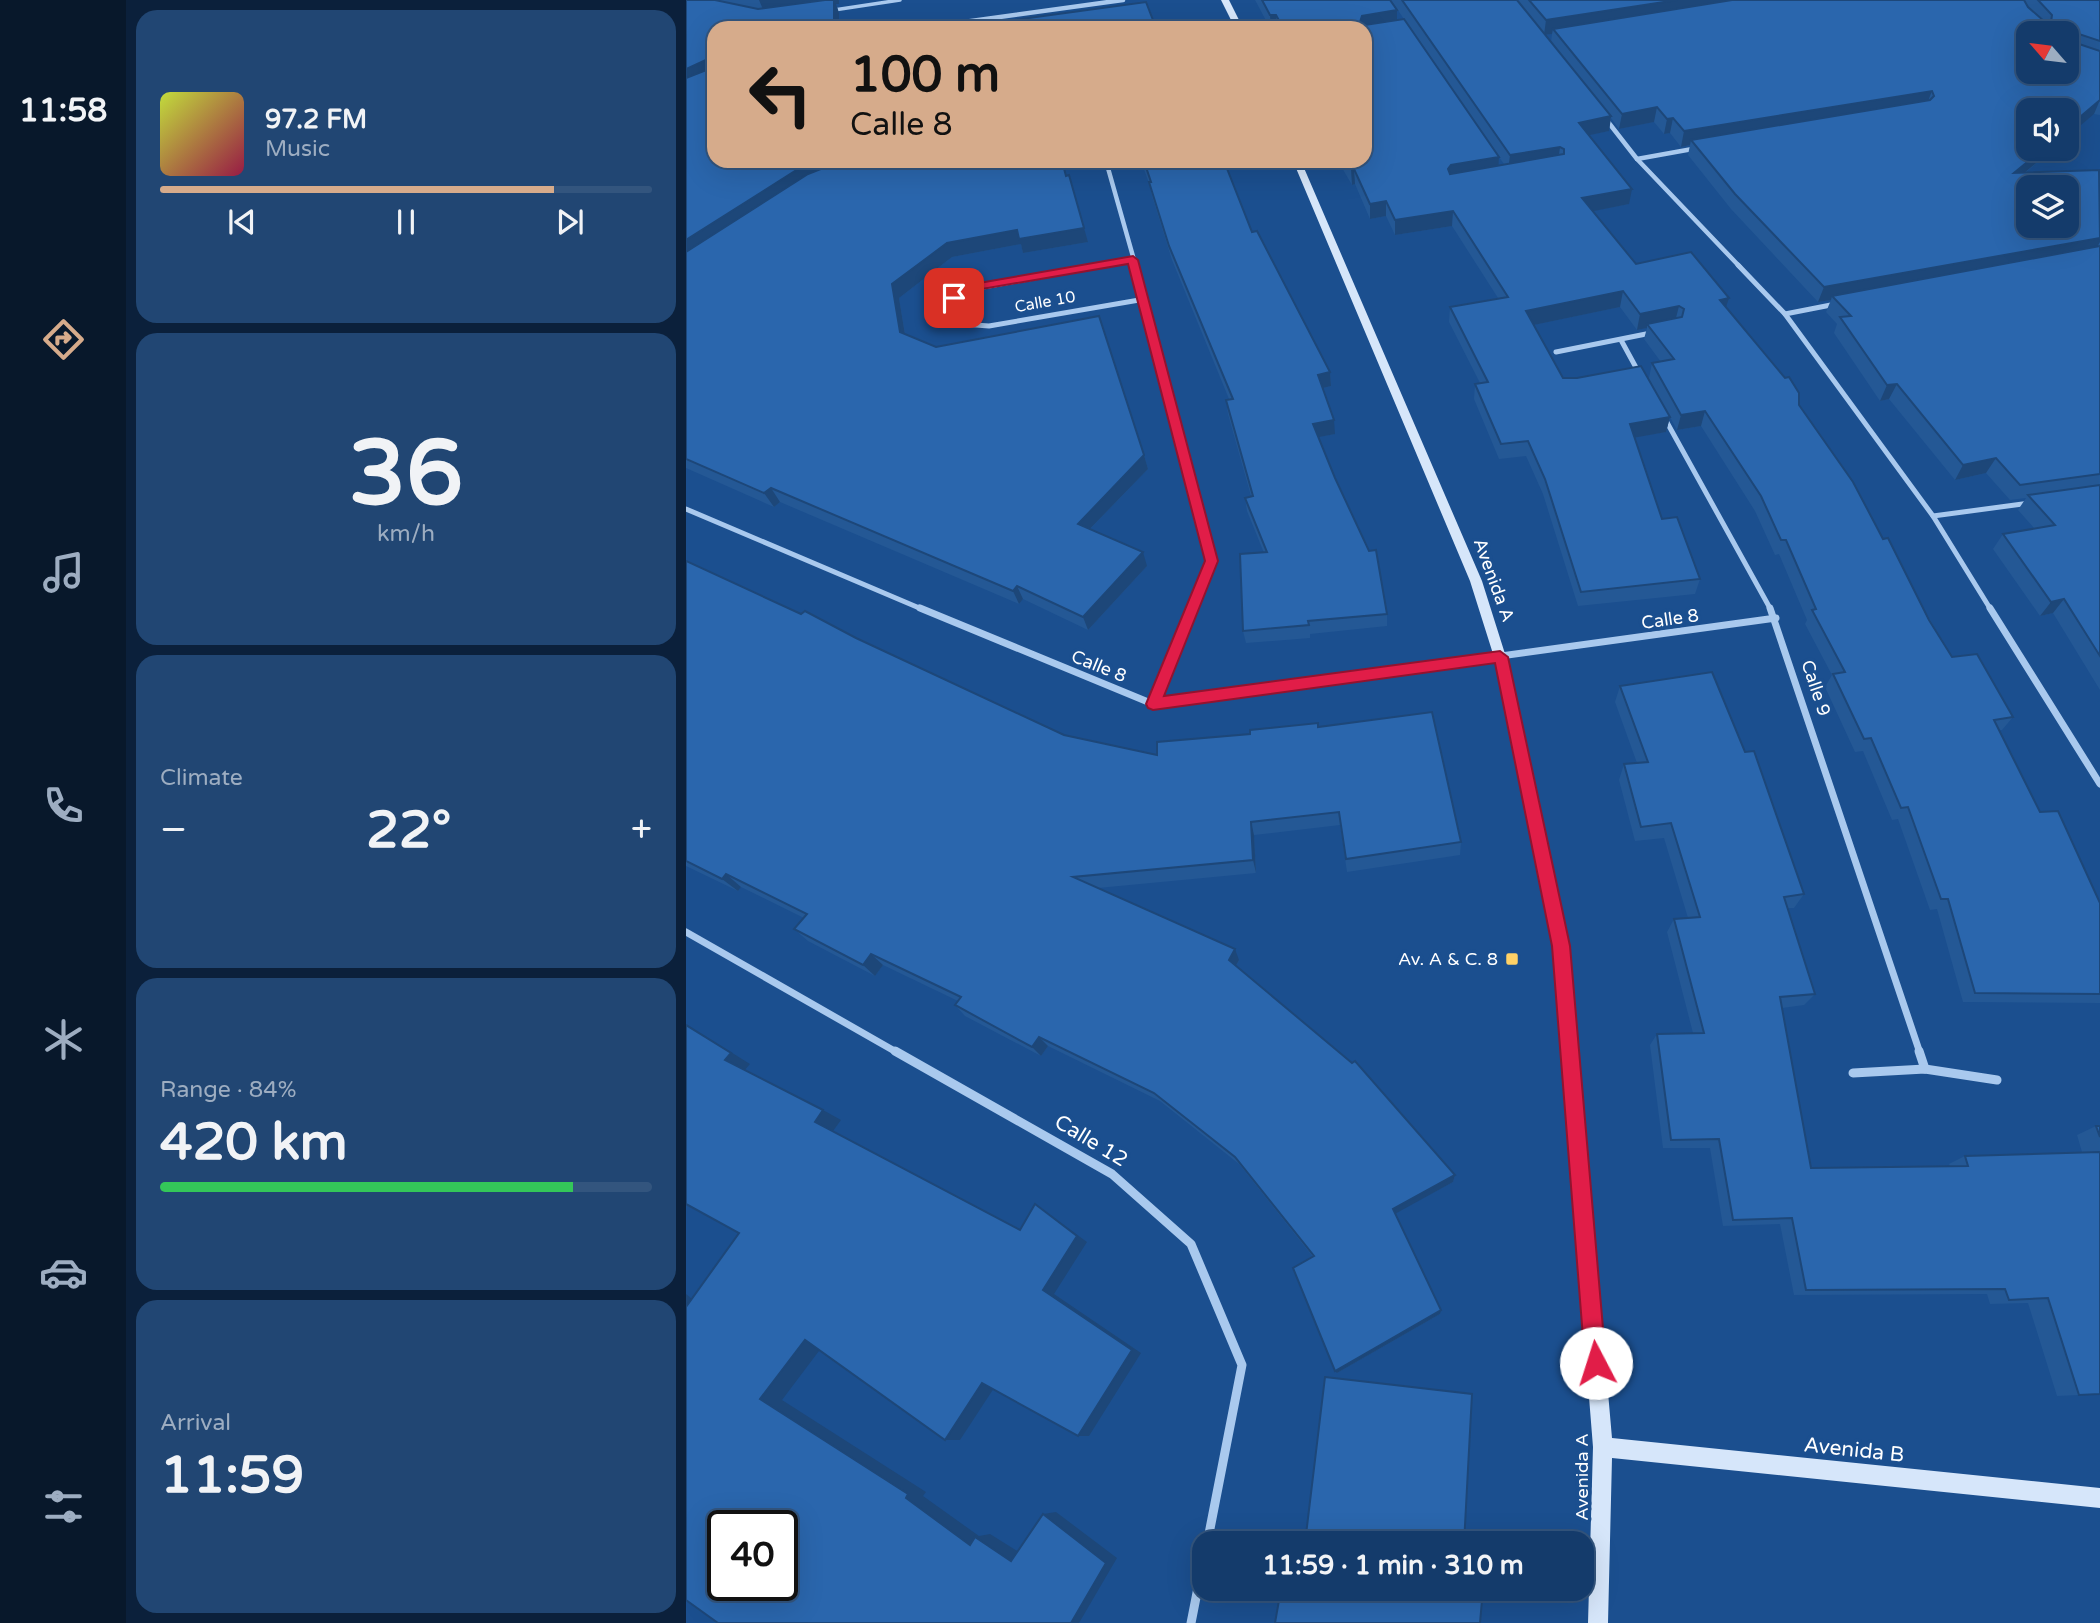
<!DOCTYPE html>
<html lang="en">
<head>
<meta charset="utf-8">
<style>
	:root { --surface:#143b6b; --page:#214673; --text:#f1f3f6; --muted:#9dadc1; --line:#33557e; --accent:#d6ab8b }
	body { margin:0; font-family:"Varela Round",sans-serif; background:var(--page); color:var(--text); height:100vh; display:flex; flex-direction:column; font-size:26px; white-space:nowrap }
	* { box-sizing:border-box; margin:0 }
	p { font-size:23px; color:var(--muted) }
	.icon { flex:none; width:38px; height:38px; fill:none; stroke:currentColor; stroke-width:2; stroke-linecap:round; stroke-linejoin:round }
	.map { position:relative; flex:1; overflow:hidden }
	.panel { display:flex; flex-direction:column; gap:10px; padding:10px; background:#0b203b; width:560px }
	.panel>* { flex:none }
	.banner { position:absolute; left:21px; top:21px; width:665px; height:147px; border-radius:21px; box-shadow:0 7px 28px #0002,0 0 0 2px var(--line); background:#d6ab8b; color:#111; overflow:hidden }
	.needle { width:46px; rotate:298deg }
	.controls { position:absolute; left:1330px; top:21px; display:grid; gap:14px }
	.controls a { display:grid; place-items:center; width:63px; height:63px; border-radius:14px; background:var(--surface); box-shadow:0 7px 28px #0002,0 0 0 2px var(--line); font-size:35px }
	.speed { position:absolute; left:21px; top:1510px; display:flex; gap:14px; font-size:35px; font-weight:700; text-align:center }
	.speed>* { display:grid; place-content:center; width:91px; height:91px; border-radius:50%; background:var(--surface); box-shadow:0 7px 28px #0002,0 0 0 2px var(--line); line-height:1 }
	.speed .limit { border:4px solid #111; border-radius:10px; background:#fff; color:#111 }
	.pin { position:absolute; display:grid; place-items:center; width:60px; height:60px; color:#fff; margin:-30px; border-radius:14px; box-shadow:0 4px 10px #0006 }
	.me { position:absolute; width:77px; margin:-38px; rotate:355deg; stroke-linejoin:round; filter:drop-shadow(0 0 5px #0008) }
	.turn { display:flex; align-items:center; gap:24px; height:147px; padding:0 28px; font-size:32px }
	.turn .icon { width:91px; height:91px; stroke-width:2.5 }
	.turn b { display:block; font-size:49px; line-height:60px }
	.big { font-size:52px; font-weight:700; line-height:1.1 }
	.panel .tile { flex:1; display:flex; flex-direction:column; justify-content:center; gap:10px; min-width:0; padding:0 24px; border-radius:21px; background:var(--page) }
	.panel .dial { align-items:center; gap:0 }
	.dial b { font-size:91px; line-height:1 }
	.song { display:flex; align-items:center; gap:21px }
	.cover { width:84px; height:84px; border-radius:10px; background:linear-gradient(135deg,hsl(70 70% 55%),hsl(340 70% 35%)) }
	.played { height:7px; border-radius:4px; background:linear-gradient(90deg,var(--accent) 80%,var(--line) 80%) }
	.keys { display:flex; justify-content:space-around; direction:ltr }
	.heat { display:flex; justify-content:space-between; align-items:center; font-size:38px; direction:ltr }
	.charge { height:10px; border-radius:5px; background:linear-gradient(90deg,#34c759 84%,var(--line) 0) }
	.trip { position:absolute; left:506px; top:1531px; width:402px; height:70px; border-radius:21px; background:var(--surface); box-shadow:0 7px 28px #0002,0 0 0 2px var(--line); font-weight:700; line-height:70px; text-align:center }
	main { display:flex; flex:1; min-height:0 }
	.dock { display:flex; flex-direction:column; width:126px; justify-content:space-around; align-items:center; background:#08182b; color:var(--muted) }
	.dock .icon { width:49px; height:49px }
	.dock .selected { color:var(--accent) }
	.dock b { font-size:32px; color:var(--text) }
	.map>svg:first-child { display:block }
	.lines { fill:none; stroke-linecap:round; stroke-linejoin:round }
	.lane { stroke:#a9c9ee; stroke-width:3.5 }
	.street-far3 { stroke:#a9c9ee; stroke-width:4.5 }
	.street-far2 { stroke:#a9c9ee; stroke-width:5 }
	.street-far1 { stroke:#a9c9ee; stroke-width:7 }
	.street { stroke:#a9c9ee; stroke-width:9 }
	.secondary { fill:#d6e6fa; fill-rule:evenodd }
	.wall { fill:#245895; fill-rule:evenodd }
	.shaded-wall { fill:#1d4779 }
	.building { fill:#2a66ad; stroke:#1d4779; stroke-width:2; fill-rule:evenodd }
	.route { fill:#e11d48; stroke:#92132f; stroke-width:2 }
	.poi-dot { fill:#ffd166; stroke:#1b4f8f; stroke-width:2.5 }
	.labels { text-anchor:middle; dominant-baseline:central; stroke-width:7; stroke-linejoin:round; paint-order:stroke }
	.far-street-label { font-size:16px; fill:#fff; stroke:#1b4f8f }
	.street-label { font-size:18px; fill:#fff; stroke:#1b4f8f }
	.poi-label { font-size:18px; fill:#fff; stroke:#1b4f8f; text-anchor:end }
	.near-street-label { font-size:21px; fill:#fff; stroke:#1b4f8f }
</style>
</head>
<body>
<main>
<nav class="dock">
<b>11:58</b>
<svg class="icon selected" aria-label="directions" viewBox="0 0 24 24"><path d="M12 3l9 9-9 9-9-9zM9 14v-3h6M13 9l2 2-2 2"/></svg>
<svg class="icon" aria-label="music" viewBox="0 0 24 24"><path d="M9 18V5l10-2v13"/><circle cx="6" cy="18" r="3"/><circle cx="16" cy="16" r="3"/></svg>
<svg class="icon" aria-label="phone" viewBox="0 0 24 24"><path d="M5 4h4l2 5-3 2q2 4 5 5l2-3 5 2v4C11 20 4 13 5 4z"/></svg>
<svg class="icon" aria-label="climate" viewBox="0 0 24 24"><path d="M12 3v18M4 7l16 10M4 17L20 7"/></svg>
<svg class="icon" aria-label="car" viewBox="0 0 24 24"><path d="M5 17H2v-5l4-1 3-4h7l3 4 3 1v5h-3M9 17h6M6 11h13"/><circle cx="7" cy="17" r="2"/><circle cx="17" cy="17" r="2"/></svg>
<svg class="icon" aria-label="filters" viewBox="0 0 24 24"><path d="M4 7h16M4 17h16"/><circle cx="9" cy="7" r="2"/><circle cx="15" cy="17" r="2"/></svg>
</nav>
<section class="panel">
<div class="tile">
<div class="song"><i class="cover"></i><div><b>97.2 FM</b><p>Music</p></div></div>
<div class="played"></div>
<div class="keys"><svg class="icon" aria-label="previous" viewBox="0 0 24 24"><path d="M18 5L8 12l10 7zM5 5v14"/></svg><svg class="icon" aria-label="pause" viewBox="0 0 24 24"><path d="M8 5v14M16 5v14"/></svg><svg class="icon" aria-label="next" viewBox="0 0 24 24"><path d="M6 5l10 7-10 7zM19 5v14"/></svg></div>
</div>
<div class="tile dial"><b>36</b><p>km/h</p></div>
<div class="tile"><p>Climate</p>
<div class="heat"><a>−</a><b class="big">22°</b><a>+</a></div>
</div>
<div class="tile"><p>Range · 84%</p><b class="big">420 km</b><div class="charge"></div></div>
<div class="tile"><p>Arrival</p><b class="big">11:59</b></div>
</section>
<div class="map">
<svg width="1414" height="1623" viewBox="0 0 1414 1623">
	<rect width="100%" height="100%" fill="#1b4f8f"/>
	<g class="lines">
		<path class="lane" d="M148,10L214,0"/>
		<g class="street-far3">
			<path d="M234,28L437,0"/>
			<path d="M919,118L951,159L1054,267"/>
			<path d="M951,159L1012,148"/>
			<path d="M420,161L450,267"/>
			<path d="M410,267L447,260"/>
		</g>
		<g class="street-far2">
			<path d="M419,265L281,290L264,303L261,316L276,324L303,326L459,299"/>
			<path d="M449,265L525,560L505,610"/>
			<path d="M1052,265L1099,314L1247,516L1305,610"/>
			<path d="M1099,314L1150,304"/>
			<path d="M935,340L953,373"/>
			<path d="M870,352L965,333"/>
			<path d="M978,417L1085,610"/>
			<path d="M0,509L238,610"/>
			<path d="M1247,516L1344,503"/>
		</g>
		<g class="street-far1">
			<path d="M234,608L467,704L1090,618"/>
			<path d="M1084,608L1234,1053"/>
			<path d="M1304,608L1414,784"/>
			<path d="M467,704L506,608"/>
			<path d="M0,932L212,1053"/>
		</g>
		<g class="street">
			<path d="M209,1051L426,1174L505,1244L556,1365L521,1544"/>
			<path d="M1233,1051L1239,1069"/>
			<path d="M1167,1073L1239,1069L1311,1080"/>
			<path d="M505,1623L518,1557"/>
		</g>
		<g class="secondary">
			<path d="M535,0H543L557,28H549Z"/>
			<path d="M607,161H615L796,581L820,657L883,946L926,1438L1414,1488V1508L926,1458L922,1623H902L907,1447L867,946L808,657L784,581Z"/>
		</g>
	</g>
	<g class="wall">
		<path d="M0,0H153V4H150L153,13L28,161L380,176L402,242L337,253L335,244L266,257L213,298L219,334L458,455L462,469L404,529L461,566L402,630L337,599L333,604L94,502L88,507L0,468Z"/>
		<path d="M569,0H704L711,20L804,145L705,0H1414V115L1408,114L1342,149H1367L1339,173L1414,176V690L1367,613L1354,616L1307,549L1317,534L1349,529L1332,510L1340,498L1324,500L1300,473L1269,480L1203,399L1194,401L1148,333L1151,324L1140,312L1145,300L1132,302L1045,209L1002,155L1004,145L995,147L984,133L978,134L968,122L933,129L925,118L923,131L903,135L943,204L906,211L950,264L1040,306L1113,405L1197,539L1266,657L1327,717L1316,730H1313L1354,812L1414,903V1003L1277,1002L1251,909L1244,910L1212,819L1206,820L1177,751L1169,752L1139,687L1146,675L1119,624L1121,620L1093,554L1089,555L1069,511L1015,426L991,430L984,417L980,432L949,437L976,519L1014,579L1009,594L892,606L857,494L840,456L813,459L788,399L789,384L794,383L763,322L764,307L812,298L766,226L709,235L700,216L684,219L669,184L666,185L652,161H679V28H584ZM866,34L865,42L859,35ZM813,157L818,164L812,165ZM934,307L951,330L961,328L958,339L975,362L966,363L963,378H877L847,325Z"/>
		<path d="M455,161H538L566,232L644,372L645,386L637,388L649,434L632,437L701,614V626L624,634V638L560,643L557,631L578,553L561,511L559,498L565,496L542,414L540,400L543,399L486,260L466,196L463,183Z"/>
		<path d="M0,561L115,614L170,638L378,735L471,755L564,734L632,727L775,842L774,855L661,872L654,825L568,835L570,873L412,888L553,960L550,966L769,1175L767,1182L709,1213L754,1314L651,1373L627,1257L553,1164L474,1101L362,1046L355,1056L279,1016L269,1005L272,1001L197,965L189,976L122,941L108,929L118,918L55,887L52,891L0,866Z"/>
		<path d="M934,686L1118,894L1108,908H1102L1129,994L1118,1005L1096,1008L1125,1168L1264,1166L1263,1164L1279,1156L1396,1152L1391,1135L1410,1126H1414V1394L1371,1396L1342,1303L1304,1304L1301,1294L1108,1295L1094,1224L1037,1226L1024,1148H977L964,1045L971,1034L1007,1033L981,932L988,919L1002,918L978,838L949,841L933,780L938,764L951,763L929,702Z"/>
		<path d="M606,1536L620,1538L778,1544H602V1540Z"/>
	</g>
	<g class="shaded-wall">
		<path d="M73,0H153V4H150L153,13V28H148L79,14Z"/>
		<path d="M991,0H1083L867,29L866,34L858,35L860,20Z"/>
		<path d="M711,10V25L679,31L674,22L676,16Z"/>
		<path d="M584,15H590L591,28H585Z"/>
		<path d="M20,60L27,74L0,86V69Z"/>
		<path d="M1246,91L1240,106L1005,140L1004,145L995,147L998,131Z"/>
		<path d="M1414,100L1408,114L1381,137V128Z"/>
		<path d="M971,107L968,122L933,129L936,114Z"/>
		<path d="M925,116L923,131L890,138L893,123Z"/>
		<path d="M987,118L984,133L978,134L981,119Z"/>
		<path d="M874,147L872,162L822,171L824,155Z"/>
		<path d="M1357,149H1367L1320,188L1328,173Z"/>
		<path d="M813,157L812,172L761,184L762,169L765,165Z"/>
		<path d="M129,161H171L0,260V240L117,166Z"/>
		<path d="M665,169H668L669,184L666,185Z"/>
		<path d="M946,189L943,204L893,214L896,198Z"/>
		<path d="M700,201V216L684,219V204Z"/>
		<path d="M767,211L766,226L709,235V220Z"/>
		<path d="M398,228L402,242L337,253L335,244L266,257L213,298L221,347L214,332L206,284L261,243L331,230Z"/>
		<path d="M1414,238V242L1408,252L1146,296L1145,300L1132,302L1138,287Z"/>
		<path d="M937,291L934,307L838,327L840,311Z"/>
		<path d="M1043,298L1038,313L1034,300Z"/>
		<path d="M993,306L989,322L961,324V328L951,330L954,314Z"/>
		<path d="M644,372L645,386L633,389L632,375Z"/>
		<path d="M1211,384L1203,399L1194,401L1201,385Z"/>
		<path d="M1019,411L1015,426L991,430L995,415Z"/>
		<path d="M984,417L980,432L941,439L944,424Z"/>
		<path d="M648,420L649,434L628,438L627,424Z"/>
		<path d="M458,455L462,469L396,537L392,524Z"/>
		<path d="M1310,458L1300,473L1269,480L1277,465Z"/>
		<path d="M85,488L94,502L88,507L78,493Z"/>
		<path d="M457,552L461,566L402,630L397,617Z"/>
		<path d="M331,586L337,599L333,604L327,591Z"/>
		<path d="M1378,599L1367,613L1354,616L1365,602Z"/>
		<path d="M565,822L568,835L570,873L567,860Z"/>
		<path d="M40,874L55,887L52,891L36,879Z"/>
		<path d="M549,949L553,960L547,971L543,960Z"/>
		<path d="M185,954L197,965L189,976L177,965Z"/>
		<path d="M0,1024L64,1064L58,1071L39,1060Z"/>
		<path d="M353,1037L362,1046L355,1056L346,1047Z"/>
		<path d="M137,1110L155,1120L147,1131L129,1122Z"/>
		<path d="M769,1175L767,1182L707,1215V1209Z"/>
		<path d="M349,1204L401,1242L368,1294L455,1353L403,1436H392L357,1290Z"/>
		<path d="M0,1294L22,1312L0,1308Z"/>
		<path d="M755,1310L754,1314L651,1373L649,1371Z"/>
		<path d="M119,1340L139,1343L96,1400L240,1492L237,1496L293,1536L304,1534L339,1556L325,1561L284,1545L74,1399Z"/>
		<path d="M296,1383L310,1385L274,1440H259Z"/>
		<path d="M370,1512L431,1558L393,1623H385L357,1514Z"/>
	</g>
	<g class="building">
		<path d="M0,0H29L72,9L139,0H148V28H28V161H129L117,166L0,240V78L23,69L25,63L20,60L0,69Z"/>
		<path d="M576,0H704L711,10L676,16L674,22L679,25L718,19L813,157L765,165L762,169L764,174L878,154V149L874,147L824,155L716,0H831L925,116L893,123L946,189L896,198L950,264L1005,252L1043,298L1034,300L1099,378L1103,377L1113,393V405L1167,482L1197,539L1202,538L1243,620L1266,657L1291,654L1327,717L1308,720L1354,812L1372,811L1414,903V994L1289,993L1262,899H1255L1222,807L1215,808L1185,738L1178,739L1147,674L1159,672L1126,610L1130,609L1100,540H1095L1075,496L1019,411L995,415L966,363L988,359L961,324L996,317L998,309L993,306L954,314L937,291L840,311L877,378H891L955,366L984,417L944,424L976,519L991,517L1014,579L895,592L859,479L842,441L815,444L789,384L802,382L764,307L822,297L767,211L709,220L700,201L684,204L668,169H665L660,161H679V28H597L590,15H584Z"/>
		<path d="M843,0H991L860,20Z"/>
		<path d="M1046,0H1338L1342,7L1359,22H1365L1366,15L1352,0H1414V41L1390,33L1384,35V41L1414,51V100L1381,128V110H1342V149H1357L1328,173L1413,170L1414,238L1138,287L1049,194L1005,140L1244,100L1248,96L1246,91L998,131L987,118L981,119L971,107L936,114L867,29ZM1342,33H1381V72H1342ZM1342,187H1381V226H1342Z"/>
		<path d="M460,2L470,28H270Z"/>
		<path d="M155,161H376L380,176L383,175L398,228L333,239L331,230L261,243L206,284L214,332L250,347L413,316L458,455L392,524L457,552L397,617L331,586L327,591L85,488L78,493L0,459V252L122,174Z"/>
		<path d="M458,161H538L566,232L571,231L644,372L632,375L648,420L627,424L649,478L683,551L690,550L701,614L622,621L623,625L557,631L554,554L581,552L559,498L567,496L540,400L547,399L483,246L463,182H465Z"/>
		<path d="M1414,246V474L1334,485L1310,458L1277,465L1211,384L1201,385L1154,317L1165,316L1146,296Z"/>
		<path d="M1414,485V656L1378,599L1365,602L1317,534L1369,525L1342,495Z"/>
		<path d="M0,561L115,614L119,611L170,638L378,735L471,755V742L564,734V730L632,723V727L746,712L775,842L660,859L653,812L565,822L567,860L387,877L549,949L543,960L666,1063L669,1061L769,1175L707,1209L755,1310L649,1371L607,1268L628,1256L549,1157L468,1093L353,1037L346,1047L269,1005L275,997L185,954L177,965L108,929L121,914L40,874L36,879L0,861Z"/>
		<path d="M1026,672L1059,752L1068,751L1118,894L1098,897L1129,994L1094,997L1125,1168L1282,1166L1279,1156L1414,1152V1394L1393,1395L1362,1298L1323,1300L1319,1289L1120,1290L1106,1218L1047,1220L1033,1139L985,1140L971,1034L1018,1033L988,919L1014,917L985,823L955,827L938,764L962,762L934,686Z"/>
		<path d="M0,1025L45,1053L39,1060L137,1110L129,1122L334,1230L349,1204L391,1236L357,1290L446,1350L392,1436L296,1383L259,1440L119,1340L74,1399L222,1494L220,1498L284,1545L289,1537L325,1561L357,1514L420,1563L385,1623H32L0,1600V1307L53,1233L0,1204ZM37,1526H96V1586H37Z"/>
		<path d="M1410,1126H1414V1137Z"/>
		<path d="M639,1377L786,1394L778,1544H602V1540L619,1543Z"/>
		<path d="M595,1589H797L794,1623H589Z"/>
	</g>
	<path class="route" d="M447,256L452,260L532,561L478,696L814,651L822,657L884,946L920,1363L917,1371L910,1374L902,1371L899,1363L866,946L809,663L467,710L462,708L460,704L519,561L442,264L296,289L268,301L263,298L293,283Z"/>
	<rect class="poi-dot" x="819" y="952" width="14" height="14" rx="3.5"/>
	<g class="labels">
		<g class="far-street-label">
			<text transform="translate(359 302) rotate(-10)">Calle 10</text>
		</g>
		<g class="street-label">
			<text transform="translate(808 580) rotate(70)">Avenida A</text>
			<text transform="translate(984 619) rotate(-8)">Calle 8</text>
			<text transform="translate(413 666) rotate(22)">Calle 8</text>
			<text transform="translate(1130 688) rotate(72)">Calle 9</text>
			<text transform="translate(896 1477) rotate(-90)">Avenida A</text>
		</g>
		<g class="poi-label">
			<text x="812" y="959">Av. A &amp; C. 8</text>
		</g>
		<g class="near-street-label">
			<text transform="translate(405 1141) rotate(31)">Calle 12</text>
			<text transform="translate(1168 1450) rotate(6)">Avenida B</text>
		</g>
	</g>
</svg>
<div class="controls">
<a><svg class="needle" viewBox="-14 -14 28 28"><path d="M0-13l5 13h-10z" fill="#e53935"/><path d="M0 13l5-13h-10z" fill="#9dadc1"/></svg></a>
<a><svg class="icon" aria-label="sound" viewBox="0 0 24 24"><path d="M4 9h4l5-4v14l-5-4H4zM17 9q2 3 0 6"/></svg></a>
<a><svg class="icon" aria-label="layers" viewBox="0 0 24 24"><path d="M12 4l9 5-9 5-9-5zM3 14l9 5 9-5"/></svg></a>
</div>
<div class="speed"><div class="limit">40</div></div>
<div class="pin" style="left:268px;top:298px;background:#d93025"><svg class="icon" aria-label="arrive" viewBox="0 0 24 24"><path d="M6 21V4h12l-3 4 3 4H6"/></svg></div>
<svg class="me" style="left:910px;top:1363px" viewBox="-20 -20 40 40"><circle r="19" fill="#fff"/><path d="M0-13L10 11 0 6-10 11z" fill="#e11d48"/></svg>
<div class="trip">11:59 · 1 min · 310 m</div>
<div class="banner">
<div class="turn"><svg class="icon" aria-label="left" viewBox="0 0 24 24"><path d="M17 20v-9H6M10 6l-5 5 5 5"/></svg><div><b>100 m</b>Calle 8</div></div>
</div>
</div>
</main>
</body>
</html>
